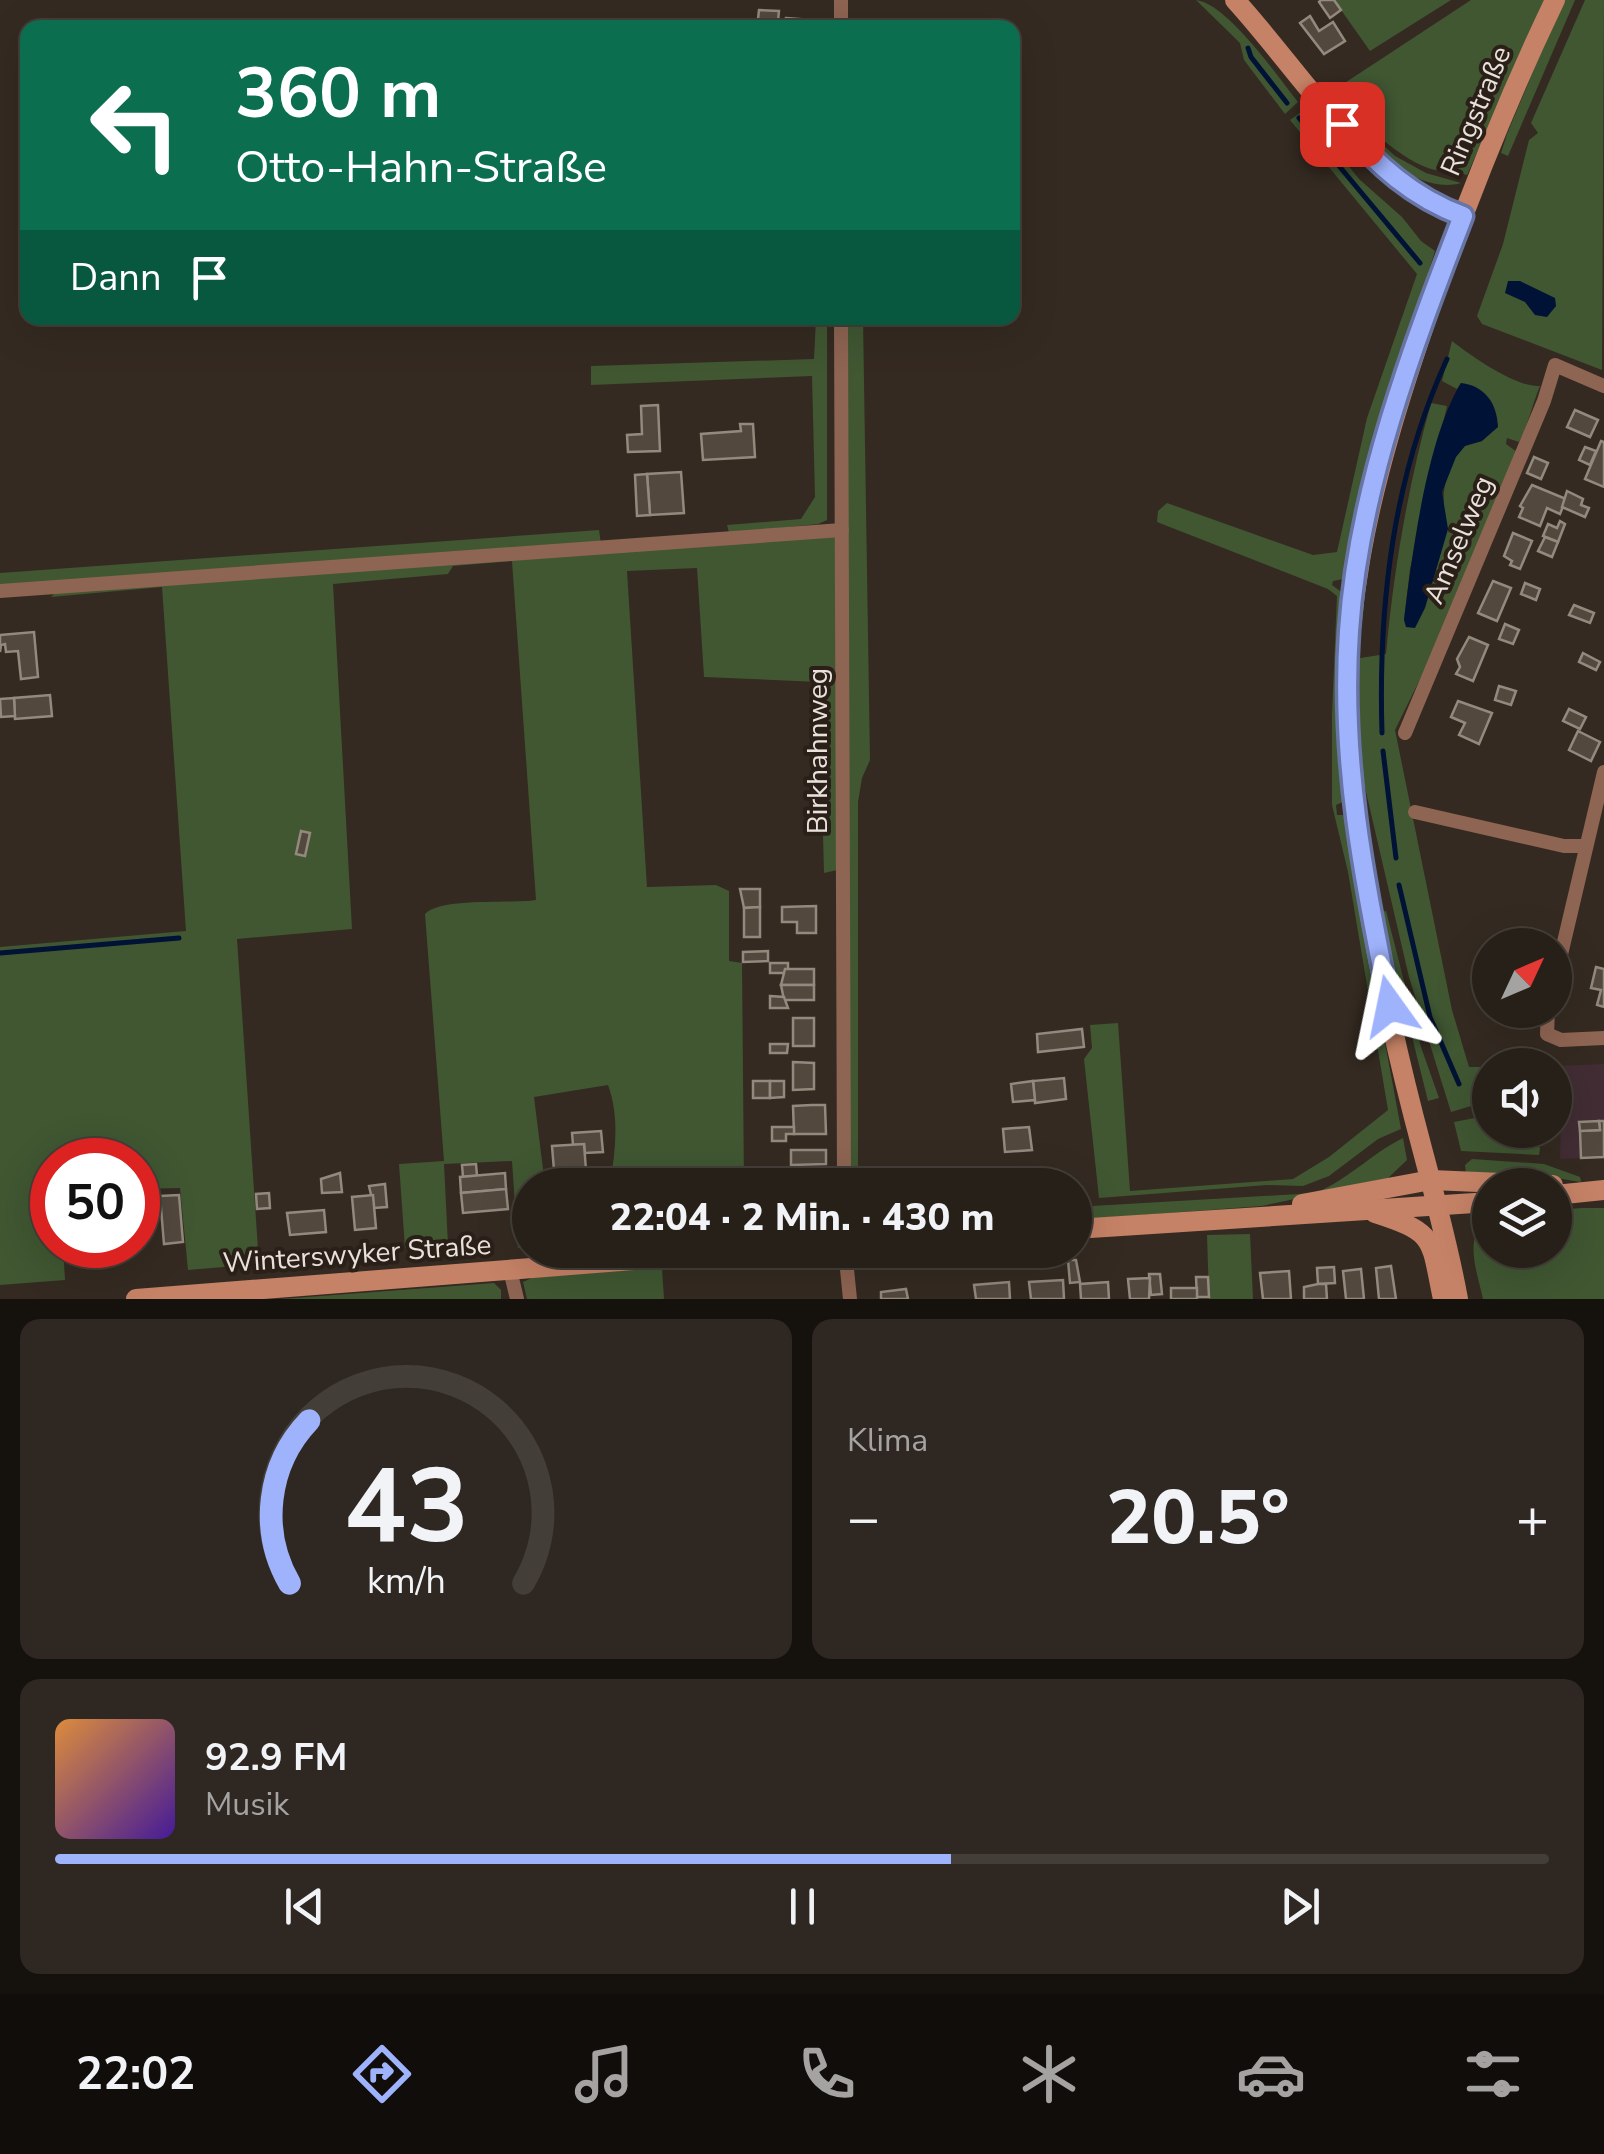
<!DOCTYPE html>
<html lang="de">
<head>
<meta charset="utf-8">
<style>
	:root { --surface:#272019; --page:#2f2822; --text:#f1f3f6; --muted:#a4a3a2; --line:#433e38; --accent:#9fb3fd }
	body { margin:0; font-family:"Nunito Sans",sans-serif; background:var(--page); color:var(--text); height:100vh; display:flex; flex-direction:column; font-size:38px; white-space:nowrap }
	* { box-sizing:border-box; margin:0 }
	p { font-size:32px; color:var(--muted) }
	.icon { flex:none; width:55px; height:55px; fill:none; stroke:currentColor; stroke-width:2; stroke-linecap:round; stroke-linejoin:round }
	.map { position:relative; height:1299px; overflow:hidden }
	.side { display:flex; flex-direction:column; gap:20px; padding:20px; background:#15120e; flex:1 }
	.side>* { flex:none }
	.hud { position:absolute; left:20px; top:20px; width:1000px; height:305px; border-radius:20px; box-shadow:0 10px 40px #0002,0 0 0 2px var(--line); background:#0b6e4f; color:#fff; overflow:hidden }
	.needle { width:65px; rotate:46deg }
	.buttons { position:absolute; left:1472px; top:928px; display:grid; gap:20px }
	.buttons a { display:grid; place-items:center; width:100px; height:100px; border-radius:50%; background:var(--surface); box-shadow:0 10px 40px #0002,0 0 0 2px var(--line); font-size:50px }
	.speed { position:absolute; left:30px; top:1138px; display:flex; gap:20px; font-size:50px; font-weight:700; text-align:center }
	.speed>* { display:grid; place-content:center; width:130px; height:130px; border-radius:50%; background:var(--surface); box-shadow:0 10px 40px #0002,0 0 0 2px var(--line); line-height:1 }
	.speed .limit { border:15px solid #d22; background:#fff; color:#111 }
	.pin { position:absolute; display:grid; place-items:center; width:85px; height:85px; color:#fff; margin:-42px; border-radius:20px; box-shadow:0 5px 15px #0006 }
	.me { position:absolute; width:110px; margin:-55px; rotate:348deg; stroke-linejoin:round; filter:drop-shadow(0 0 8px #0008) }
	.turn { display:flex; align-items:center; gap:35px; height:210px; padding:0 50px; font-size:45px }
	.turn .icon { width:130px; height:130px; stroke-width:2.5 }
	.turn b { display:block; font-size:70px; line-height:85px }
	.then { display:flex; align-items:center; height:95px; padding:0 50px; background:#0003; gap:20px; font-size:38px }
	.big { font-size:75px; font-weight:800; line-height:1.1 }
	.side .widget { flex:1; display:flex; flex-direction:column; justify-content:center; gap:15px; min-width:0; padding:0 35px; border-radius:20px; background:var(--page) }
	.side .dial { align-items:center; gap:0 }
	.dial svg { height:260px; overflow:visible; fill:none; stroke:var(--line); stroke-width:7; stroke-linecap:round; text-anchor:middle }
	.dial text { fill:var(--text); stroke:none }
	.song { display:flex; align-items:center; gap:30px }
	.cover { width:120px; height:120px; border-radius:15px; background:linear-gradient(135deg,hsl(30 70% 55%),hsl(260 70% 35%)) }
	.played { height:10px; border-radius:5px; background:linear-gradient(90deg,var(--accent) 60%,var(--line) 60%) }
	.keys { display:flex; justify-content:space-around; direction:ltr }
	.heat { display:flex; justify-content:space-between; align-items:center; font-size:55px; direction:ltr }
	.side .tiles { flex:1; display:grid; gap:20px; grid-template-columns:1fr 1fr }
	.widget:last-child { grid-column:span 2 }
	.trip { position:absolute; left:512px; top:1168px; width:580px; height:100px; border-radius:50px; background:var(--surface); box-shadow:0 10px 40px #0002,0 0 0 2px var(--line); font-weight:800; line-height:100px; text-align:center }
	.tabs { display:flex; height:160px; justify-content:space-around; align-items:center; background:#100d0a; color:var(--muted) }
	.tabs .icon { width:70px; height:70px }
	.tabs .active { color:var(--accent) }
	.tabs b { font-size:45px; color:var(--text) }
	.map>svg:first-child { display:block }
	.education { fill:#412d33 }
	.green { fill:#405732 }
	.water { fill:#001235 }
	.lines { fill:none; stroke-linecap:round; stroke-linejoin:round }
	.stream { stroke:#001235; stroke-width:5 }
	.building { fill:#52483e; stroke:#93897d; stroke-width:2.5 }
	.street { stroke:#8e6452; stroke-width:14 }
	.secondary { stroke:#c58266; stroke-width:20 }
	.route-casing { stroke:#6774a4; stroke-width:25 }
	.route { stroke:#9fb3fd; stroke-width:18 }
	.labels { text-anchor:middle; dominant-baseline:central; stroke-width:8; stroke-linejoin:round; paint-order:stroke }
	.street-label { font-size:28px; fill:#e9e2dc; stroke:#2a2018 }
</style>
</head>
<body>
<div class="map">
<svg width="1604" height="1299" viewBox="0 0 1604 1299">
	<rect width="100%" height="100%" fill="#342a21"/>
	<path class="education" d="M1604,1064V1157L1560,1159L1561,1118L1555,1112V1066Z"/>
	<g class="green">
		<path d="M1196,0C1228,4 1277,76 1298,102L1285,114L1244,60L1240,43Z"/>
		<path d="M1334,0H1451L1370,51Z"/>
		<path d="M1471,0H1546L1467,175C1456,171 1446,173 1435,170C1402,163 1354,116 1334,90Z"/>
		<path d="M1563,0H1575L1508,156L1501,153L1507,134Z"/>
		<path d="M1585,0H1604L1602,370L1482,324L1477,316L1503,244L1529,140L1538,133L1531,123Z"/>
		<path d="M1331,97L1395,156L1426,173L1461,183C1413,197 1355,134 1331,97Z"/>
		<path d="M1304,110L1359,179L1402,217L1421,241L1435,251L1370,462L1348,573L1343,579L1333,581L1332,585L1340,591L1345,601V801L1336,805L1337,815H1347L1359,903L1401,1129L1378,1139L1329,1176L1303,1186L1267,1185L1099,1198L1084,1059L1092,1048L1090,1025L1118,1023L1130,1191L1293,1179L1329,1157L1388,1110L1348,872L1332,805V714L1337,596L1328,589L1157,522L1158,511L1167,503L1313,555L1337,552L1367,418L1417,274L1290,120Z"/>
		<path d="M816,318H827V520L818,524L729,533L727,525L801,519L815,497L812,376L591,385V366L814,359Z"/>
		<path d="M847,318H863L870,760L862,778L858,802V1185H847Z"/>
		<path d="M1452,341C1471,356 1517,388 1540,386C1532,405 1529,423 1519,442L1507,438L1506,444L1517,452L1424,671L1395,730L1452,1010L1469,1067H1490V1105L1471,1106L1451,1112L1409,977L1356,749L1354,659L1386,654C1394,568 1408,486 1431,403L1447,406L1410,569L1404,620L1444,503C1442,488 1451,455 1465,446C1470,443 1476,443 1482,441L1461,383L1457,389L1442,381Z"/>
		<path d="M599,530L601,544L0,588V573Z"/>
		<path d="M835,537L837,870L824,873L819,682L704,677L697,568L627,571L647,887L716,885L729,891V961L742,963L744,1185H610C615,1152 620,1118 608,1085L534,1097L545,1185H530V1247L518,1248L512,1161L444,1164L448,1245L405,1248L399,1164L444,1161L425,914C441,897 511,904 536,900L512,561L453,566L448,574L333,584L352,929L237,939L259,1264L188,1270L180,1188L138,1189V1160H52V1245H63L65,1280L0,1285V947L186,931L162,587L51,597L58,590Z"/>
		<path d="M1386,911L1421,1047L1439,1098L1428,1101L1381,912Z"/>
		<path d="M1490,1115V1130H1526L1540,1148L1539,1155L1461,1151L1454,1122Z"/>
		<path d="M1403,1138L1407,1160L1387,1179L1262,1206L1075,1220V1207L1315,1193C1348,1180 1372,1153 1403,1138Z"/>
		<path d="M1472,1159L1544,1164L1580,1177L1581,1182L1537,1175L1466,1174L1465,1165Z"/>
		<path d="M1582,1208H1604V1299H1483C1478,1274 1461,1233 1490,1220V1250H1555V1210Z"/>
		<path d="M1250,1234L1253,1299H1209L1207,1235Z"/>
		<path d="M662,1268L664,1299H527L523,1282L534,1277Z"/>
		<path d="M494,1283L501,1290V1299H281Z"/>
	</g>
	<g class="water">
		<path d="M1508,281H1520L1555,298L1556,306L1547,317L1535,315L1525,302L1505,293Z"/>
		<path d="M1461,383C1485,386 1497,403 1498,427L1482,441L1465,446L1456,457L1442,492L1448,529L1425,608L1415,628L1406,627L1404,620C1412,554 1427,438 1461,383Z"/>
	</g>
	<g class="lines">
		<g class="stream">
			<path d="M1248,48L1251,57L1287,103"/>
			<path d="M1299,118L1420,263"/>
			<path d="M1382,733C1378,604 1393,477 1447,359"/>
			<path d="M1383,751L1396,858"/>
			<path d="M1399,885L1430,1017L1459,1084"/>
			<path d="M0,953L179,938"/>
		</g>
	</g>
	<g class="building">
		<path d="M1321,0H1334L1341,10L1330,18L1319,2Z"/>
		<path d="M759,10L779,11L778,21L758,19Z"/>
		<path d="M1310,16L1319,31L1333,22L1345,41L1324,54L1300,23Z"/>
		<path d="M786,18L811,20V28H786Z"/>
		<path d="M658,405L660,451L628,452L627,435L642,434L641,406Z"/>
		<path d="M1575,410L1598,420L1590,437L1567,427Z"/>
		<path d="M740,424H753L755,457L703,460L701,434L741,431Z"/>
		<path d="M1601,441L1604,442V487L1585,479Z"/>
		<path d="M1585,447L1596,451L1590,465L1579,460Z"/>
		<path d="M1534,457L1548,463L1541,479L1527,473Z"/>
		<path d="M681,472L684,513L650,515L647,474Z"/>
		<path d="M647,474L650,515L637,516L635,475Z"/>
		<path d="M1532,485L1566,499L1560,514L1547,508L1540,526L1519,517L1523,508L1520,506Z"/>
		<path d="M1567,491L1583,499L1581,505L1589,508L1585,517L1562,507Z"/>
		<path d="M1560,521L1565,524L1558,542L1543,536L1548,524L1557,528Z"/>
		<path d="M1513,533L1532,541L1520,569L1510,565L1512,561L1504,556Z"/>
		<path d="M1545,537L1558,542L1552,557L1538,551Z"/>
		<path d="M1493,581L1511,588L1497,621L1478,613Z"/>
		<path d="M1525,583L1540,589L1536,600L1521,594Z"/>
		<path d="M1574,605L1594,613L1590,623L1569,615Z"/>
		<path d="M1505,624L1519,630L1513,644L1499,639Z"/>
		<path d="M34,632L38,677L21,679L18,651L6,652L5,644L1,645L0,652V635Z"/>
		<path d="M1469,637L1488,645L1473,681L1456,674L1460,667L1457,659Z"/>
		<path d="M1583,653L1600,662L1596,670L1579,662Z"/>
		<path d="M1499,686L1516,691L1511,705L1495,700Z"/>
		<path d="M50,695L52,716L15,719L14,698Z"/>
		<path d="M14,698L15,716L1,717L0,699Z"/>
		<path d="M1458,701L1492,713L1479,744L1459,735L1465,723L1451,717Z"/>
		<path d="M1569,709L1586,717L1580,729L1563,721Z"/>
		<path d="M1578,731L1600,742L1591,761L1569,750Z"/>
		<path d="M301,831L310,833L305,856L296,854Z"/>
		<path d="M740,889H760V907L744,908Z"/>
		<path d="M816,906V933H797V922H782V907Z"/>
		<path d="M760,907V937H744V908Z"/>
		<path d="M768,951V961L743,962V952Z"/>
		<path d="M770,963H788V969L784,973H770Z"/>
		<path d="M1596,967L1604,969V1007L1597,1005L1601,990L1591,988Z"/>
		<path d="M785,969H814V985H781Z"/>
		<path d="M781,985H814V1000H784Z"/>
		<path d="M770,996L784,997L788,1008H770Z"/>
		<rect x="793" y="1018" width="21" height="28"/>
		<path d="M1082,1029L1084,1047L1038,1052L1037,1034Z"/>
		<path d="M770,1044H788L787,1053H770Z"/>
		<path d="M793,1062L814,1063V1089L793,1090Z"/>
		<path d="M1064,1078L1066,1099L1035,1103L1033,1081Z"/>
		<rect x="753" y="1081" width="17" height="17"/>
		<path d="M770,1081H784V1097L770,1098Z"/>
		<path d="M1033,1081L1035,1100L1013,1102L1011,1084Z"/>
		<path d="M812,1105H825L826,1134H794L793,1106Z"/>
		<path d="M1599,1121H1604V1157L1581,1158L1580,1131L1600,1130Z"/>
		<path d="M1599,1121L1600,1130L1580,1131L1579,1122Z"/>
		<path d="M772,1127H794V1134H786V1141H772Z"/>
		<path d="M1029,1127L1032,1150L1005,1152L1003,1129Z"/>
		<path d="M601,1131L603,1152L585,1153L584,1144L573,1145L572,1133Z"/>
		<path d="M584,1144L586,1170H554L552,1146Z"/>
		<path d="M791,1150H826V1164L791,1165Z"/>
		<path d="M476,1164L477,1176L463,1177L462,1165Z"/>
		<path d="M340,1173L342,1192L322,1193L321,1179Z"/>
		<path d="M505,1173L506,1189L461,1193L460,1177Z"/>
		<path d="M791,1173H809V1183L791,1184Z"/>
		<path d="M385,1184L387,1207L374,1208L369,1186Z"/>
		<path d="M506,1189L508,1209L463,1213L461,1193Z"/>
		<path d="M269,1193L270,1208L257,1209L256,1194Z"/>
		<path d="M179,1195L183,1242L164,1244L160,1196Z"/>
		<path d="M373,1195L376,1228L355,1230L352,1197Z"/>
		<path d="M324,1210L326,1232L290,1235L287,1213Z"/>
		<path d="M1068,1260H1076L1080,1282L1070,1283Z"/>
		<path d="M1391,1266L1396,1299H1379L1376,1268Z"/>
		<path d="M1334,1267L1335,1283L1318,1284L1317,1268Z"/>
		<path d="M1361,1269L1364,1299H1346L1343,1271Z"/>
		<path d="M1289,1271L1291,1299H1263L1260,1273Z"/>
		<path d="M1149,1274H1160L1162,1294L1151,1295Z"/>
		<path d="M1196,1277H1208L1209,1297H1197Z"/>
		<path d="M1150,1278L1149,1299H1130L1128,1279Z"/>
		<path d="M1063,1280L1064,1299H1031L1029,1282Z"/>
		<path d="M1009,1282L1010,1299H976L974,1285Z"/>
		<path d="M1108,1282L1109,1299H1081L1080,1284Z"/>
		<path d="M1318,1284H1326L1327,1299H1304V1287Z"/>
		<rect x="1171" y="1288" width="26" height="11"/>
		<path d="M906,1289L908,1299H881V1292Z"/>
	</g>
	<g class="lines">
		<g class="street">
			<path d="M841,0V28"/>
			<path d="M841,318L844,1185"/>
			<path d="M0,591L842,530"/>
			<path d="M1405,733L1544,401L1555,365L1604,386"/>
			<path d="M1415,812L1564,846H1584"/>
			<path d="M1555,980L1604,772"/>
			<path d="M1548,1010L1547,1034L1561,1040L1604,1038"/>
			<path d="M845,1250L850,1299"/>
			<path d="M510,1270L517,1299"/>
		</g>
		<g class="secondary">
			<path d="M1235,0C1305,77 1363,178 1463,217"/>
			<path d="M1555,1195L1604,1190"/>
			<path d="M1302,1204L1431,1180L1553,1185"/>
			<path d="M1375,1213C1437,1233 1430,1238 1443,1299"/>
			<path d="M1075,1229L1490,1202"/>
			<path d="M136,1299L762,1250"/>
			<path d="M1458,1299C1449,1249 1436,1201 1423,1152C1394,1044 1368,921 1354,811C1331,624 1370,483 1430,308C1466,203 1507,100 1555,0"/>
		</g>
	</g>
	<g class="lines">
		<g class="route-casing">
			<path id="route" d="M1342,124C1377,165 1412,197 1463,216C1412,348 1358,490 1349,631C1340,759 1364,882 1390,1006"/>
		</g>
		<use href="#route" class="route"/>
	</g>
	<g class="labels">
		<g class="street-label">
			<text transform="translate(1476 111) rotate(-67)">Ringstraße</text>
			<text transform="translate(1459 540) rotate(-67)">Amselweg</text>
			<text transform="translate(818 751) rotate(-90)">Birkhahnweg</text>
			<text transform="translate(357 1254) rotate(-4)">Winterswyker Straße</text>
		</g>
	</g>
</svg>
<div class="buttons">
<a><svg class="needle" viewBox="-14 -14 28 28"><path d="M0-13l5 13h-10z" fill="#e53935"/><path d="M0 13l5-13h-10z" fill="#a4a3a2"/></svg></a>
<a><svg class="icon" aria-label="sound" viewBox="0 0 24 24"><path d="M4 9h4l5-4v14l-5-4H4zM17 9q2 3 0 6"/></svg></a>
<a><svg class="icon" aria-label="layers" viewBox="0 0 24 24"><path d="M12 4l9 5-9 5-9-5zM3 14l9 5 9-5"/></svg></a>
</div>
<div class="speed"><div class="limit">50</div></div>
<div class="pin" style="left:1342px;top:124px;background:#d93025"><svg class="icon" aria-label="arrive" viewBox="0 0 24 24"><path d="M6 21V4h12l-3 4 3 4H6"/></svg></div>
<svg class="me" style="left:1390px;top:1006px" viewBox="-20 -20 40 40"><path d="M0-17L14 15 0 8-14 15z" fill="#9fb3fd" stroke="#fff" stroke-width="4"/></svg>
<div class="trip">22:04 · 2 Min. · 430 m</div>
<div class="hud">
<div class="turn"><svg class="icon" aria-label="left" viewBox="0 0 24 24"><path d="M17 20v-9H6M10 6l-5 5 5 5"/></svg><div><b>360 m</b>Otto-Hahn-Straße</div></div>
<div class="then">Dann<svg class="icon" aria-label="arrive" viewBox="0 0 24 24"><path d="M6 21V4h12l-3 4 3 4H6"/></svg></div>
</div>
</div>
<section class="side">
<div class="tiles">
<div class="widget dial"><svg viewBox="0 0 100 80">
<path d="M14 69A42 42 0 1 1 86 69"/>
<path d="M14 69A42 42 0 0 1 20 19" stroke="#9fb3fd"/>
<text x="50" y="56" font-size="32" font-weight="700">43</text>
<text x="50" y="72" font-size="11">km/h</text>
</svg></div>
<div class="widget"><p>Klima</p>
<div class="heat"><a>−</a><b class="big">20.5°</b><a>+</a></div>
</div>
<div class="widget">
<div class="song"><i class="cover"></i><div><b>92.9 FM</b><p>Musik</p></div></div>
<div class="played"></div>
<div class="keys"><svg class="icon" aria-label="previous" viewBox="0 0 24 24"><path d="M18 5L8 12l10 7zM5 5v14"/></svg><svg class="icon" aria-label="pause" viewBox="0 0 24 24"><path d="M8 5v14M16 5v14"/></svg><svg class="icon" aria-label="next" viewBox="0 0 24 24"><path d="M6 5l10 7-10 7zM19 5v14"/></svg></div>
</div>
</div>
</section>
<nav class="tabs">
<b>22:02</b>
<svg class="icon active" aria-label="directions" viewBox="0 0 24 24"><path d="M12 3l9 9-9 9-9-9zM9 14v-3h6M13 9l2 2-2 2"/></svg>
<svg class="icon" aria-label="music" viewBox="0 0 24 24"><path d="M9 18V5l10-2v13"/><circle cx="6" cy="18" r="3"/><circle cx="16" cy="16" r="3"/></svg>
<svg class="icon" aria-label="phone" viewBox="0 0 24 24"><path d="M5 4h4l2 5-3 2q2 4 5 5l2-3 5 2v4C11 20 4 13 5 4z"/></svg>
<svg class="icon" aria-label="climate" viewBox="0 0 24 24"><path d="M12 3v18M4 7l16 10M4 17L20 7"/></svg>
<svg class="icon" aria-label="car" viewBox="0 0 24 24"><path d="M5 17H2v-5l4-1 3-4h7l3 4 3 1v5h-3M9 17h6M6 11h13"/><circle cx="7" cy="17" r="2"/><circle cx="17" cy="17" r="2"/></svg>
<svg class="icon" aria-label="filters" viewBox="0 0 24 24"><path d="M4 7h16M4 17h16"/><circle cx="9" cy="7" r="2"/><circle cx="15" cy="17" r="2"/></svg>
</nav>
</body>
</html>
